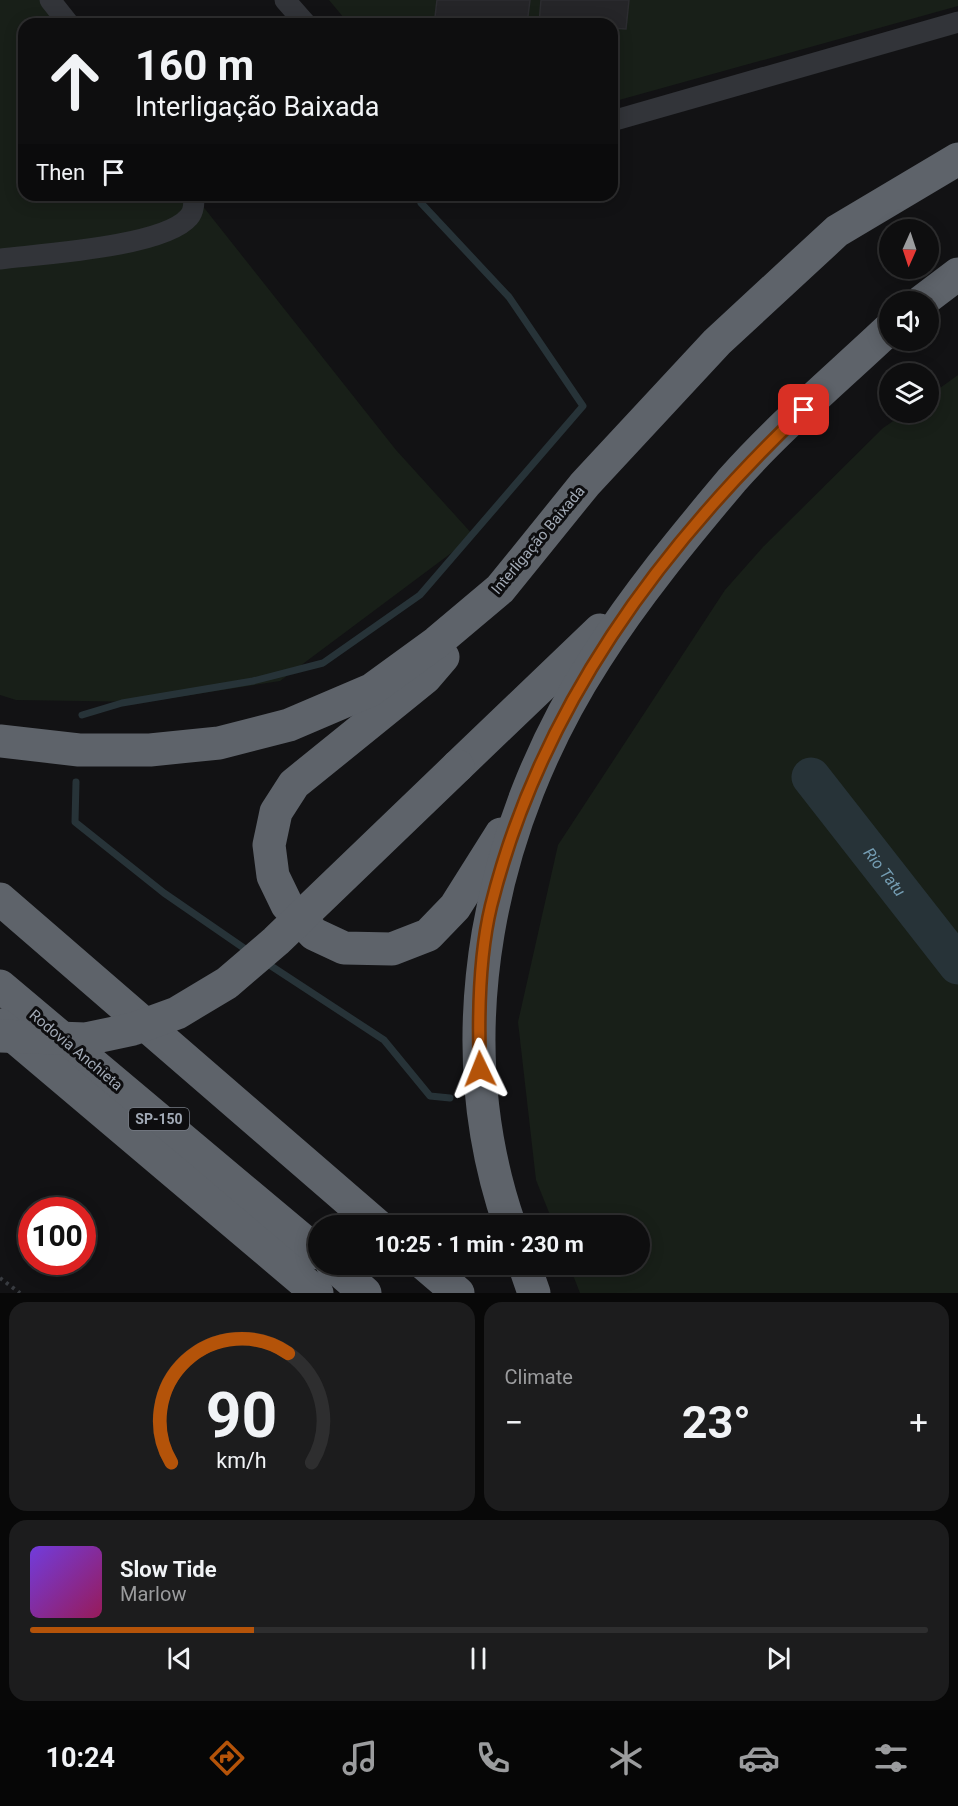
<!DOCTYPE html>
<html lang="en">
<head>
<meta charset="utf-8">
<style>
	:root { --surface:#0e0e0f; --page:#1c1c1d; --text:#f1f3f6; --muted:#9b9c9e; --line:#2e2e2f; --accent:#b45309 }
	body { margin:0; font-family:Roboto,sans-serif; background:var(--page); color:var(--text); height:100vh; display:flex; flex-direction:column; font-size:22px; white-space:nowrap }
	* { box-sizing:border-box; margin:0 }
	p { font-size:20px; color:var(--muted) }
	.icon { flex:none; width:33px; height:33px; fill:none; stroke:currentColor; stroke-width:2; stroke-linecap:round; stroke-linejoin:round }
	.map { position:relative; height:1293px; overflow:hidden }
	.side { display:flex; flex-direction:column; gap:9px; padding:9px; background:#080808; flex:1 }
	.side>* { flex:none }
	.hud { position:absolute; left:18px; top:18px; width:600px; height:183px; border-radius:18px; box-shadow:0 3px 15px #0003,0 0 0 2px var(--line); background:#0e0e0f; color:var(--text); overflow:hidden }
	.needle { width:39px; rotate:183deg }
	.tools { position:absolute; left:879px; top:219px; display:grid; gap:12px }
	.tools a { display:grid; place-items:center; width:60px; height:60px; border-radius:50%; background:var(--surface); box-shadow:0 3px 15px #0003,0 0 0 2px var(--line); font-size:30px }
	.speed { position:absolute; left:18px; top:1197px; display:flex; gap:12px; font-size:30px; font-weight:700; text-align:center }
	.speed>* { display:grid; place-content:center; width:78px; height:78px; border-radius:50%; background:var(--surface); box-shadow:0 3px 15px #0003,0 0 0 2px var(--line); line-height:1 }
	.speed .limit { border:9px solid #d22; background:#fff; color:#111 }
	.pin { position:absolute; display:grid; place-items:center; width:51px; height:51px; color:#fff; margin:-26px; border-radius:12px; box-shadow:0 3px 9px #0006 }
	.me { position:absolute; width:66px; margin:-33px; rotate:358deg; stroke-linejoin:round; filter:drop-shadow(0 0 4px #0008) }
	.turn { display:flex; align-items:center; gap:21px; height:126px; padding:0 18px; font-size:27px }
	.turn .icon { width:78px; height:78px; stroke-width:2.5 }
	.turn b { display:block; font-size:42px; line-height:51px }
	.then { display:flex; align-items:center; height:57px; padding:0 18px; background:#0003; gap:12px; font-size:22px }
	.big { font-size:45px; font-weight:700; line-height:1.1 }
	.side .tile { flex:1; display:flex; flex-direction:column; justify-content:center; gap:9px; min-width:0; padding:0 21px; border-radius:18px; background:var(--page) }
	.side .dial { align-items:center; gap:0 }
	.dial svg { height:156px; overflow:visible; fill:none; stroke:var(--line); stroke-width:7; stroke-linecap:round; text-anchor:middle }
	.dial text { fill:var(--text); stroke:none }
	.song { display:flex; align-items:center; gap:18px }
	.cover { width:72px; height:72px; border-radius:9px; background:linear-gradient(135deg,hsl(260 70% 55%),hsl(330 70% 35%)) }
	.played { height:6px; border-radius:3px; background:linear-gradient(90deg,var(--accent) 25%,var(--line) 25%) }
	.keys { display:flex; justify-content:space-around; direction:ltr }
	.heat { display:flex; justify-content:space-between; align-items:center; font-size:33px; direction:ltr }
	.side .tiles { flex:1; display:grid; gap:9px; grid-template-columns:1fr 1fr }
	.tile:last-child { grid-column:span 2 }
	.trip { position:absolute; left:308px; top:1215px; width:342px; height:60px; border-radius:30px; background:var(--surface); box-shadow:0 3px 15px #0003,0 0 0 2px var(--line); font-weight:700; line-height:60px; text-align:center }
	.dock { display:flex; height:96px; justify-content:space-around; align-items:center; background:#060606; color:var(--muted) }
	.dock .icon { width:42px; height:42px }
	.dock .on { color:var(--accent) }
	.dock b { font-size:27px; color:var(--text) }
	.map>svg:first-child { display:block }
	.green { fill:#181f18 }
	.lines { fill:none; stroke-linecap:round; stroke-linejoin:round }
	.stream { stroke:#273338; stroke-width:7 }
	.river { stroke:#273338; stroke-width:39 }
	.building { fill:#252528; stroke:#2c2c30; stroke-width:1.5 }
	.path { stroke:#383b40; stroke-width:4; stroke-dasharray:3 4.5; stroke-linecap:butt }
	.street { stroke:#323439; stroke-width:21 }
	.highway { stroke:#5e636a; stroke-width:33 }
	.highway-bridge { stroke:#5e636a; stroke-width:33 }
	.route-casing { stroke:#753606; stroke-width:15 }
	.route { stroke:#b45309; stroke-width:10 }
	.labels { text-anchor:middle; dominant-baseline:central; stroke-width:6; stroke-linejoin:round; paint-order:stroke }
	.shield { fill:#0d0d0f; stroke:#757b84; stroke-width:1.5 }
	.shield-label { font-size:14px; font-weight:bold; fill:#a2aab6 }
	.street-label { font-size:15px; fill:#a2aab6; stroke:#0d0d0f }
	.water-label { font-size:16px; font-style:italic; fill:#759eb4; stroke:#0d0d0f }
</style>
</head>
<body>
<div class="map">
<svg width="958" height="1293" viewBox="0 0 958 1293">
	<rect width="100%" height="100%" fill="#121214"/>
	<g class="green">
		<path d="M0,0H40L59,24H24V195H194L396,450L474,536L280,681L146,702L16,700L0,695Z"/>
		<path d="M329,0H958V6L612,102V24H349Z"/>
		<path d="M958,375V1293H580L569,1265L639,1264V1226L554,1225L536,1180L518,1022L558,845L725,590L763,547L883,428L905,413L928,412L929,396Z"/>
	</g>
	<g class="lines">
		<g class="stream">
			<path d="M82,715L122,703L253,681L323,663L420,595L583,406L509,297L421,203"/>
			<path d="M76,782L75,822L164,893L251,953"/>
			<path d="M265,962L384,1040L430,1096L450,1098"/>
		</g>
		<path class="river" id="s1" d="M811,777L958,965"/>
	</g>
	<g class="building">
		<path d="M437,0H530L527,24L435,17Z"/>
		<path d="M541,0H629L626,29L612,28V24H539Z"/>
	</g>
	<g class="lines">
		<path class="path" d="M0,1278L20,1293"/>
		<g class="street">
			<path d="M50,0L69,24"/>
			<path d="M285,0L306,24"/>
			<path d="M612,121L958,22"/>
			<path d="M0,259C40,254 164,247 189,217C194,212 194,202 194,195"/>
		</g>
		<g class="highway">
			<path d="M921,302L958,274"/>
			<path d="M443,657L425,678L294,784L276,812L269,845L273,876L287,905L314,934L344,948L392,949L428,935L455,907L501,834"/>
			<path d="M0,741L79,750H150L219,743L289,725L371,690L437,642L500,589L585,484L717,342L837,231L958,159"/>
			<path d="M458,766L600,630"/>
			<path d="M0,899L378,1226"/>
			<path d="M0,986L318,1253"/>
			<path d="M0,1025L317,1293"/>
			<path d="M510,1226C444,1036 489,824 596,658C636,595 684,537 732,480C780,426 837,378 890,328"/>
			<path d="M332,1264L365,1293"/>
			<path d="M424,1264L458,1293"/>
			<path d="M524,1264L534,1293"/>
		</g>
		<path class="highway-bridge" d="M0,1036L86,1039L133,1029L177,1013L227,983L276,941L458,766"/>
	</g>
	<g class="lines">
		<g class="route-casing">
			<path id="route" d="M480,1069C478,1017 479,956 491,906C540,709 659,548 804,410"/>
		</g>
		<use href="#route" class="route"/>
	</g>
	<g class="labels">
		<rect class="shield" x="129" y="1108" width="60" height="22" rx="4.5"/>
		<g class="shield-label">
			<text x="159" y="1119">SP-150</text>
		</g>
		<g class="street-label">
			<text transform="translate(538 540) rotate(-50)">Interligação Baixada</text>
			<text transform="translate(76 1050) rotate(40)">Rodovia Anchieta</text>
		</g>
		<g class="water-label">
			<text stroke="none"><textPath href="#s1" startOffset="120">Rio Tatu</textPath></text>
		</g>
	</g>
</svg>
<div class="tools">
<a><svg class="needle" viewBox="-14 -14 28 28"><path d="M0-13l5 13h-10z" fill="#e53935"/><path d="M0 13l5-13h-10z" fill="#9b9c9e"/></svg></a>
<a><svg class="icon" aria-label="sound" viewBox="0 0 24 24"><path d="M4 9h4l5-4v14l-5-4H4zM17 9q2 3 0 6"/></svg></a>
<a><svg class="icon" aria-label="layers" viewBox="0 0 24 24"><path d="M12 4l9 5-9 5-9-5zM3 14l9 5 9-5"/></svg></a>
</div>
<div class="speed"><div class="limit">100</div></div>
<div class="pin" style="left:804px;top:410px;background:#d93025"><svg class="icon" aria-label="arrive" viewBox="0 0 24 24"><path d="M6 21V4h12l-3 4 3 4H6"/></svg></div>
<svg class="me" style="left:480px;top:1069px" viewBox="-20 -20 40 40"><path d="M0-17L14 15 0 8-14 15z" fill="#b45309" stroke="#fff" stroke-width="4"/></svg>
<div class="trip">10:25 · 1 min · 230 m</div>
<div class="hud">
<div class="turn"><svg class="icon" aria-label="ahead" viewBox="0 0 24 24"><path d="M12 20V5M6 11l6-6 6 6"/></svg><div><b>160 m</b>Interligação Baixada</div></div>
<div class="then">Then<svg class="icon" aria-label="arrive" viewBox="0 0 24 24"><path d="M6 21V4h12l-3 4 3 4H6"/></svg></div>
</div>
</div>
<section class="side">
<div class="tiles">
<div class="tile dial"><svg viewBox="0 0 100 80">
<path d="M14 69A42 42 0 1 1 86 69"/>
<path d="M14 69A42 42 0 0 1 74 13" stroke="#b45309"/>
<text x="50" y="56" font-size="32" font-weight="700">90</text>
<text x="50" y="72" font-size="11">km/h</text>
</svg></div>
<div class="tile"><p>Climate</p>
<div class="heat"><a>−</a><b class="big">23°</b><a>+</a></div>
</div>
<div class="tile">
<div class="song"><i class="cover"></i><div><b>Slow Tide</b><p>Marlow</p></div></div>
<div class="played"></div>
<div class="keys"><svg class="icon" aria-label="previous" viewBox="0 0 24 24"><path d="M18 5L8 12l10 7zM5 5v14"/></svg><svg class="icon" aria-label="pause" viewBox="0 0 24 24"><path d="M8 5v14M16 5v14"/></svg><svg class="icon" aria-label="next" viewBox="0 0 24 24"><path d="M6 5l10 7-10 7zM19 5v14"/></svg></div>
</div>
</div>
</section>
<nav class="dock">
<b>10:24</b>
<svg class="icon on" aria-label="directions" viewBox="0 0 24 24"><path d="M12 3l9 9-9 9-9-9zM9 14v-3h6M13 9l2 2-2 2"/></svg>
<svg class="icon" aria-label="music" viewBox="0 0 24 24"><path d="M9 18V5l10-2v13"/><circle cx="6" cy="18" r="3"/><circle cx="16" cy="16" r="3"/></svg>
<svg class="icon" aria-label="phone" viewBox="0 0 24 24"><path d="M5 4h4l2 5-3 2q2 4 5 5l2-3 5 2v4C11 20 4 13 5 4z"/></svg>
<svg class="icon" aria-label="climate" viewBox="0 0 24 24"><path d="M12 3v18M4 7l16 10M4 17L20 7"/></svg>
<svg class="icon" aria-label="car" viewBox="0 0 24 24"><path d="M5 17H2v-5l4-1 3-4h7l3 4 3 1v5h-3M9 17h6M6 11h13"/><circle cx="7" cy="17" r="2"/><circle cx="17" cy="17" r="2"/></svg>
<svg class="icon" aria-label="filters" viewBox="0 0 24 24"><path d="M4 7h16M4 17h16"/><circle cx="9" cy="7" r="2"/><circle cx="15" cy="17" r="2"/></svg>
</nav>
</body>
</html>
